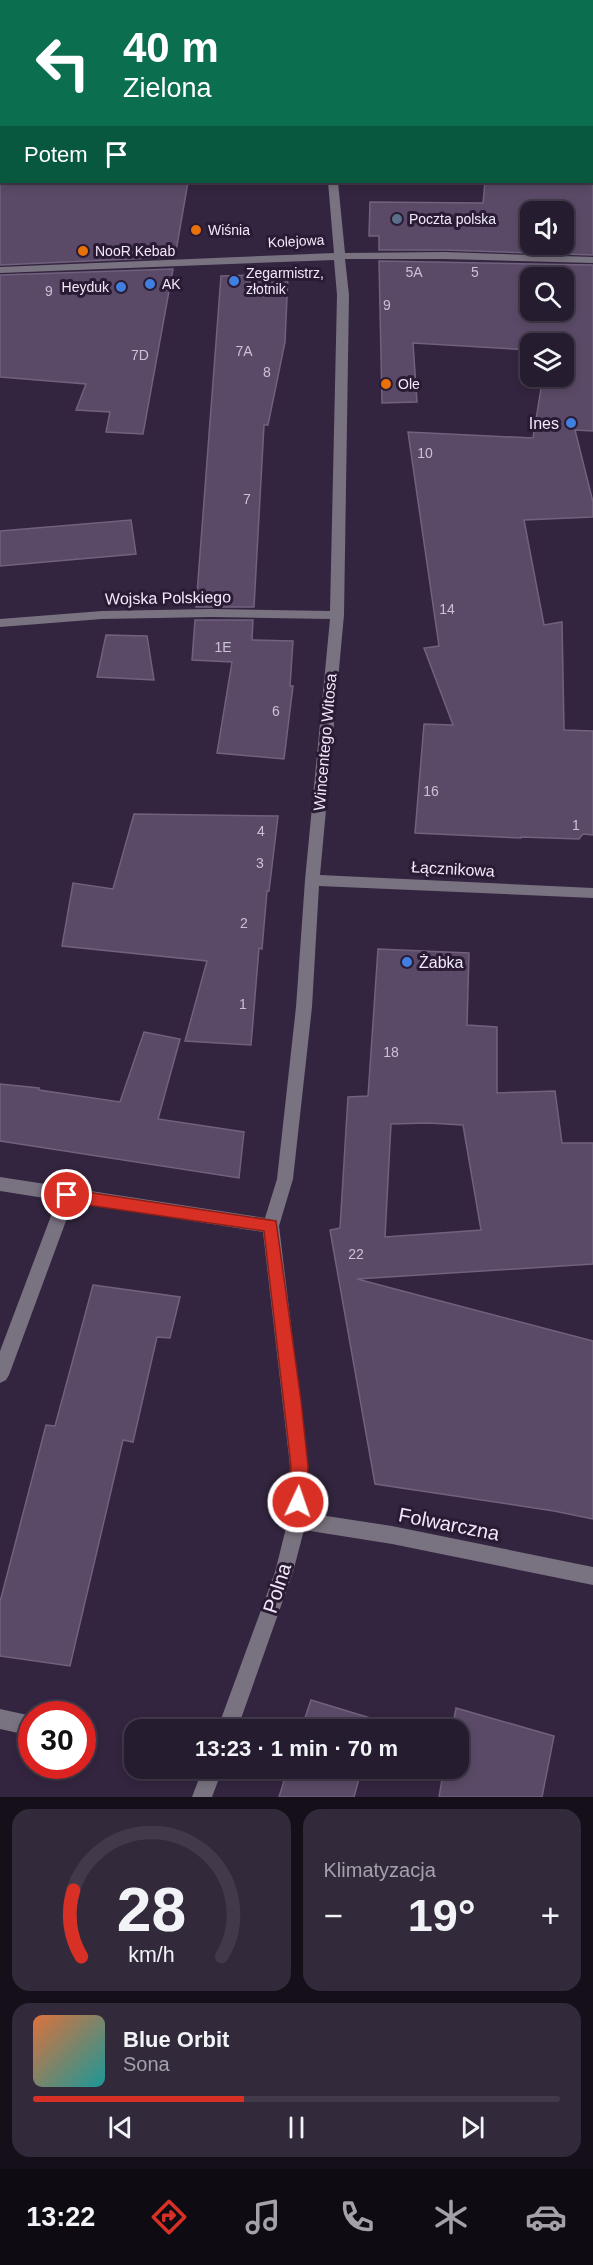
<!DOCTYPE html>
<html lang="pl">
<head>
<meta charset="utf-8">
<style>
	:root { --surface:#261c2f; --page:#32293b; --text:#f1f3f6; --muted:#a4a1aa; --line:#423a4b; --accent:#d93025 }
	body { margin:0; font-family:Helvetica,sans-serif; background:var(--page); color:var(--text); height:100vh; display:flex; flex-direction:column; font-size:22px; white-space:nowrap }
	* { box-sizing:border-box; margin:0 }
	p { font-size:20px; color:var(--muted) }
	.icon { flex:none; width:33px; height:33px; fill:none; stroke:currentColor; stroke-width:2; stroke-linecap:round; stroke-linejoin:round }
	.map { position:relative; height:1797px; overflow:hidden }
	.drawer { display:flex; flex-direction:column; gap:12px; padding:12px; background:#150f1a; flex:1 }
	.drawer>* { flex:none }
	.banner { position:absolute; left:0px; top:0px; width:594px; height:183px; box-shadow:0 3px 9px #0003,0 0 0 2px var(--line); background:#0b6e4f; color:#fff; overflow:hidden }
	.buttons { position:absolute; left:520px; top:201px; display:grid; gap:12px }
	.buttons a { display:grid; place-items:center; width:54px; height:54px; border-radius:12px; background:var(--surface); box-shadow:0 3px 9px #0003,0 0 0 2px var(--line); font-size:30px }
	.speed { position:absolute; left:18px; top:1701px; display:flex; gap:12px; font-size:30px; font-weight:700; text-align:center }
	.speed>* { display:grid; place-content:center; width:78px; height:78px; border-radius:50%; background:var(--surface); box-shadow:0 3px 9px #0003,0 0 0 2px var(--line); line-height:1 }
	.speed .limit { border:9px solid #d22; background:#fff; color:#111 }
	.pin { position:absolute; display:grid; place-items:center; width:51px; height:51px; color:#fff; margin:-26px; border:3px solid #fff; border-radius:50%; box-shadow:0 2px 6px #0007 }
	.me { position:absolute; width:66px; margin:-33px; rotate:3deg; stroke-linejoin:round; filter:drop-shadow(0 0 4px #0008) }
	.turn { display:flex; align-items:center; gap:21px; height:126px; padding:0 24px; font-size:27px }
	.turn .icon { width:78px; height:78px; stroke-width:2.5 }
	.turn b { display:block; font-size:42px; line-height:51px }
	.then { display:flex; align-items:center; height:57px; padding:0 24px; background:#0003; gap:12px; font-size:22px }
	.big { font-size:45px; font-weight:700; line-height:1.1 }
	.drawer .tile { flex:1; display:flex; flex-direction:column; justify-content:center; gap:9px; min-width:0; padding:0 21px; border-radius:18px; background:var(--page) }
	.drawer .dial { align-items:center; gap:0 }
	.dial svg { height:156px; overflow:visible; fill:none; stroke:var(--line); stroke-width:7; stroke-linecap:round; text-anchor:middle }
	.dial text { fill:var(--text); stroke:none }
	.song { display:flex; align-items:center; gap:18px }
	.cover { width:72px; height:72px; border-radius:9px; background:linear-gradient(135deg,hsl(20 70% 55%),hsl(180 70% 35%)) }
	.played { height:6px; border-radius:3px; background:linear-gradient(90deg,var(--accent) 40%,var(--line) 40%) }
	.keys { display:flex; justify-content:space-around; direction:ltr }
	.heat { display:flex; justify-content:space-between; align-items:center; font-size:33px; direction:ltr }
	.drawer .tiles { flex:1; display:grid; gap:12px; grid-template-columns:1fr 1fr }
	.tile:last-child { grid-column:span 2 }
	.trip { position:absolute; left:124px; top:1719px; width:345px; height:60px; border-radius:18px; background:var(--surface); box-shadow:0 3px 9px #0003,0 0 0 2px var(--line); font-weight:700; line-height:60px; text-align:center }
	.tabs { display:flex; height:96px; justify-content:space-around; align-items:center; background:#0f0b13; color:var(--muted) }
	.tabs .icon { width:42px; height:42px }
	.tabs .selected { color:var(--accent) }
	.tabs b { font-size:27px; color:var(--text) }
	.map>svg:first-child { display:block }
	.building { fill:#5a4a67; stroke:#71617f; stroke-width:1.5; fill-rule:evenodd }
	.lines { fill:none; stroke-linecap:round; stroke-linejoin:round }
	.minor { fill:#797280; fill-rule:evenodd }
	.route { fill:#d93025; stroke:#8d1f18; stroke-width:1.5 }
	.service-dot { fill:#5c6f8a; stroke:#291b34; stroke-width:2 }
	.food-dot { fill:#e8710a; stroke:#291b34; stroke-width:2 }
	.shop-dot { fill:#3f7fe0; stroke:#291b34; stroke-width:2 }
	.labels { text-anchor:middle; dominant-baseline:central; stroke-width:6; stroke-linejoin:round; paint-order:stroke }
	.far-poi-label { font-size:14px; fill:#f1e9fa; stroke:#291b34; text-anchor:start }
	.far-street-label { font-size:14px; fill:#f1e9fa; stroke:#291b34 }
	.number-label { font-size:14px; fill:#cbc1d5 }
	.poi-label { font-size:16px; fill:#f1e9fa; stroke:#291b34; text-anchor:end }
	.street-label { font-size:16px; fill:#f1e9fa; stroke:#291b34 }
	.near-street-label { font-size:20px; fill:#f1e9fa; stroke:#291b34 }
</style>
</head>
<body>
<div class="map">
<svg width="593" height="1797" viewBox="0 0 593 1797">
	<rect width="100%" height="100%" fill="#33253f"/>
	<g class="building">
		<path d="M0,182H188L175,257L0,265Z"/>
		<path d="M485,182H593V255L445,250H379V236H369L370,202L483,203ZM531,212H564V244H531Z"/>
		<path d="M379,261L593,265V431L575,430L593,502V517L524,520L544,625L562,622L564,730L593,731V835L583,834L579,839L521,837V838L415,833L424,724L453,725L424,648L439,646L408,432L533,438L543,376H564V344H531V350L413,343L417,402L382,403ZM531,278H564V310H531Z"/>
		<path d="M173,269L143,434L106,432L110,412L76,410L86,384L0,377V275Z"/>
		<path d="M288,274L285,342L268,425H264L254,607H196L221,276Z"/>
		<path d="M131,520L136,554L0,566V531Z"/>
		<path d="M195,620H253L252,640L293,641L290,686H293L284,759L217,753L232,662L192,660Z"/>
		<path d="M106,635L147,636L154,680L97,677Z"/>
		<path d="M134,814L278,816L269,891H267L262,949L259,948L251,1045L185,1041L207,961L62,946L73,883L113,889Z"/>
		<path d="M378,949L469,953L467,1025L497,1027V1093L555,1091L562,1143H593V1264L357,1279L593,1341V1519L554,1511L375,1484L330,1230L340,1228L348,1097L368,1096ZM428,1123L463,1125L481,1230L385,1237L391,1124Z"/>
		<path d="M144,1032L180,1039L158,1119L244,1132L239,1178L0,1141V1084L39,1088V1090L120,1102Z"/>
		<path d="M93,1285L180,1297L170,1338L157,1337L133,1442L123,1440L70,1666L0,1656V1602L46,1425L55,1426Z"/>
		<path d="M311,1700L377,1720L374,1730H301Z"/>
		<path d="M456,1708L554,1736L542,1797H439L444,1768H459V1730H452Z"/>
		<path d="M288,1768H362L354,1797H279Z"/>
	</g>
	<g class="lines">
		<g class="minor">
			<rect x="256" y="0" width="10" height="2"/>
			<rect x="314" y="0" width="10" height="2"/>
			<rect x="0" y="49" width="2" height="6"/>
			<path d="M328,182H338L345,253L445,252L593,257V263L445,259H345L349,295L344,615L320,875L593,888V898L319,886L312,1007L293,1179L279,1226L308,1466L307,1513L392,1526L593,1567V1585L392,1544L304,1530L293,1572L237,1730H217L275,1572L288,1520L290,1466L263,1232L73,1202L9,1375L6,1380L0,1383V1351L57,1200L0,1191V1177L265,1218L277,1179L296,1007L305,880L330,619L211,617L102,619L0,627V619L102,611L211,609L330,611L337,295L334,260L0,273V267L334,253Z"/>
			<path d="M0,1709L32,1716V1736L0,1729Z"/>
			<path d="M203,1768H223L212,1797H192Z"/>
		</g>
	</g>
	<path class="route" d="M67,1189L276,1221L301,1401L308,1466L306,1502L304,1507L298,1509L292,1507L289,1502L291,1466L264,1231L67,1202L61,1200L59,1195L61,1191Z"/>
	<circle class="service-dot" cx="397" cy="219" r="6"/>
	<g class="food-dot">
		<circle cx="196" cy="230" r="6"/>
		<circle cx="83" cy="251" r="6"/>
		<circle cx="386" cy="384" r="6"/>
	</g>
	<g class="shop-dot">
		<circle cx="234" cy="281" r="6"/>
		<circle cx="150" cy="284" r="6"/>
		<circle cx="121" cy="287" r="6"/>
		<circle cx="571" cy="423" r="6"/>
		<circle cx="407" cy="962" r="6"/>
	</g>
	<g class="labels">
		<g class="far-poi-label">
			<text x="409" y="219">Poczta polska</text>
			<text x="208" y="230">Wiśnia</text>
			<text x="95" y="251">NooR Kebab</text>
			<text x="246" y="273">Zegarmistrz,<tspan x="246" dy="16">złotnik</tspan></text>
			<text x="162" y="284">AK</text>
			<text x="109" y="287" text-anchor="end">Heyduk</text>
			<text x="398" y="384">Ole</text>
		</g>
		<g class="far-street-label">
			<text transform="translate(296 241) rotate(-3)">Kolejowa</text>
		</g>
		<g class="number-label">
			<text x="414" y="272">5A</text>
			<text x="475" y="272">5</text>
			<text x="49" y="291">9</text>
			<text x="387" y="305">9</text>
			<text x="244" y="351">7A</text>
			<text x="140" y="355">7D</text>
			<text x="267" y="372">8</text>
			<text x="425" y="453">10</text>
			<text x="247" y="499">7</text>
			<text x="447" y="609">14</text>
			<text x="223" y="647">1E</text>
			<text x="276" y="711">6</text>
			<text x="431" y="791">16</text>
			<text x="576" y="825">1</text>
			<text x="261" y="831">4</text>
			<text x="260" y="863">3</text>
			<text x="244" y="923">2</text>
			<text x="243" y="1004">1</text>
			<text x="391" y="1052">18</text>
			<text x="356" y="1254">22</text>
		</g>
		<g class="poi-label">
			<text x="559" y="423">Ines</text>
			<text x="419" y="962" text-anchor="start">Żabka</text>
		</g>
		<g class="street-label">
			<text transform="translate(168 598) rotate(-1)">Wojska Polskiego</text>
			<text transform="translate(325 742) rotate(-85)">Wincentego Witosa</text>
			<text transform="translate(453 869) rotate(3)">Łącznikowa</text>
		</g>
		<g class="near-street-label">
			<text transform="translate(449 1524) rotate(11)">Folwarczna</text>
			<text transform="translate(277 1588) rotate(-72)">Polna</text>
		</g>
	</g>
</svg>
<div class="buttons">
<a><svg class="icon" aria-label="sound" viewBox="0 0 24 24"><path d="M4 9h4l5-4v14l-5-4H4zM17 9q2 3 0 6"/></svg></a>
<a><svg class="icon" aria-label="search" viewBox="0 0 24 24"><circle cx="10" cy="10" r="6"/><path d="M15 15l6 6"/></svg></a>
<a><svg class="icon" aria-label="layers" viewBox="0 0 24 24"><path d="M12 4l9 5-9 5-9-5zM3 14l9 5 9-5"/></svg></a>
</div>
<div class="speed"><div class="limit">30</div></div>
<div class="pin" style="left:67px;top:1195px;background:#d93025"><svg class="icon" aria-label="arrive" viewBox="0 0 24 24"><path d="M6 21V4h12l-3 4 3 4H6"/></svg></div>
<svg class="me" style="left:298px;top:1502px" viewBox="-20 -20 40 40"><circle r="17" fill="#d93025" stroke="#fff" stroke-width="3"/><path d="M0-11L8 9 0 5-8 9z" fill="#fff"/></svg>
<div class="trip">13:23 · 1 min · 70 m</div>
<div class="banner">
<div class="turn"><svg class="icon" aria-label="left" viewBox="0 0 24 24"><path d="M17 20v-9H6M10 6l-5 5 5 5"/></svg><div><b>40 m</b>Zielona</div></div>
<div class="then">Potem<svg class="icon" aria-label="arrive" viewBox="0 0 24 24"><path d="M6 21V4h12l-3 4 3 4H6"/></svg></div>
</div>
</div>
<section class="drawer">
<div class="tiles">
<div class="tile dial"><svg viewBox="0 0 100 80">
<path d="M14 69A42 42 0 1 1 86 69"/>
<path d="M14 69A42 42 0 0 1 10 35" stroke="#d93025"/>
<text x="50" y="56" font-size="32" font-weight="700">28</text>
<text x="50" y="72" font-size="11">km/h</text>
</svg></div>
<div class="tile"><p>Klimatyzacja</p>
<div class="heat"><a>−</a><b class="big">19°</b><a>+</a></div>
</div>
<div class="tile">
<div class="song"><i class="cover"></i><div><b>Blue Orbit</b><p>Sona</p></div></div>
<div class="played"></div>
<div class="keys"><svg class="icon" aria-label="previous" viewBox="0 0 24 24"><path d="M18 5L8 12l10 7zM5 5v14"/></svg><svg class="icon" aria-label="pause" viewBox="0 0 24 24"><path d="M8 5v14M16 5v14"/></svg><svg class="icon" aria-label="next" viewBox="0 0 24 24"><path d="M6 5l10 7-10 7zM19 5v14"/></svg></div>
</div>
</div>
</section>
<nav class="tabs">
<b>13:22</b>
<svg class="icon selected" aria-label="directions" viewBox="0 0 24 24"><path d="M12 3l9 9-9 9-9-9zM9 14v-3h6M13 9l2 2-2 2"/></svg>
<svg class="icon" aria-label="music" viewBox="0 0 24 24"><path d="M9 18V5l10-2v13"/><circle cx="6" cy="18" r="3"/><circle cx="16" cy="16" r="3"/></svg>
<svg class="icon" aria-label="phone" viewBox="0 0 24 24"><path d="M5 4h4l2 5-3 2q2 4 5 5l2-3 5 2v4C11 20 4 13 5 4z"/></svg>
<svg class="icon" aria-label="climate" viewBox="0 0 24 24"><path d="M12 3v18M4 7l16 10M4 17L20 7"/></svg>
<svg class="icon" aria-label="car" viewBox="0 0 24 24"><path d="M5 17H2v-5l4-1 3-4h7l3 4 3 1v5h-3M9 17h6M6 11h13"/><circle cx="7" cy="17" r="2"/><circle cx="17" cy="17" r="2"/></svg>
</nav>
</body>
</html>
